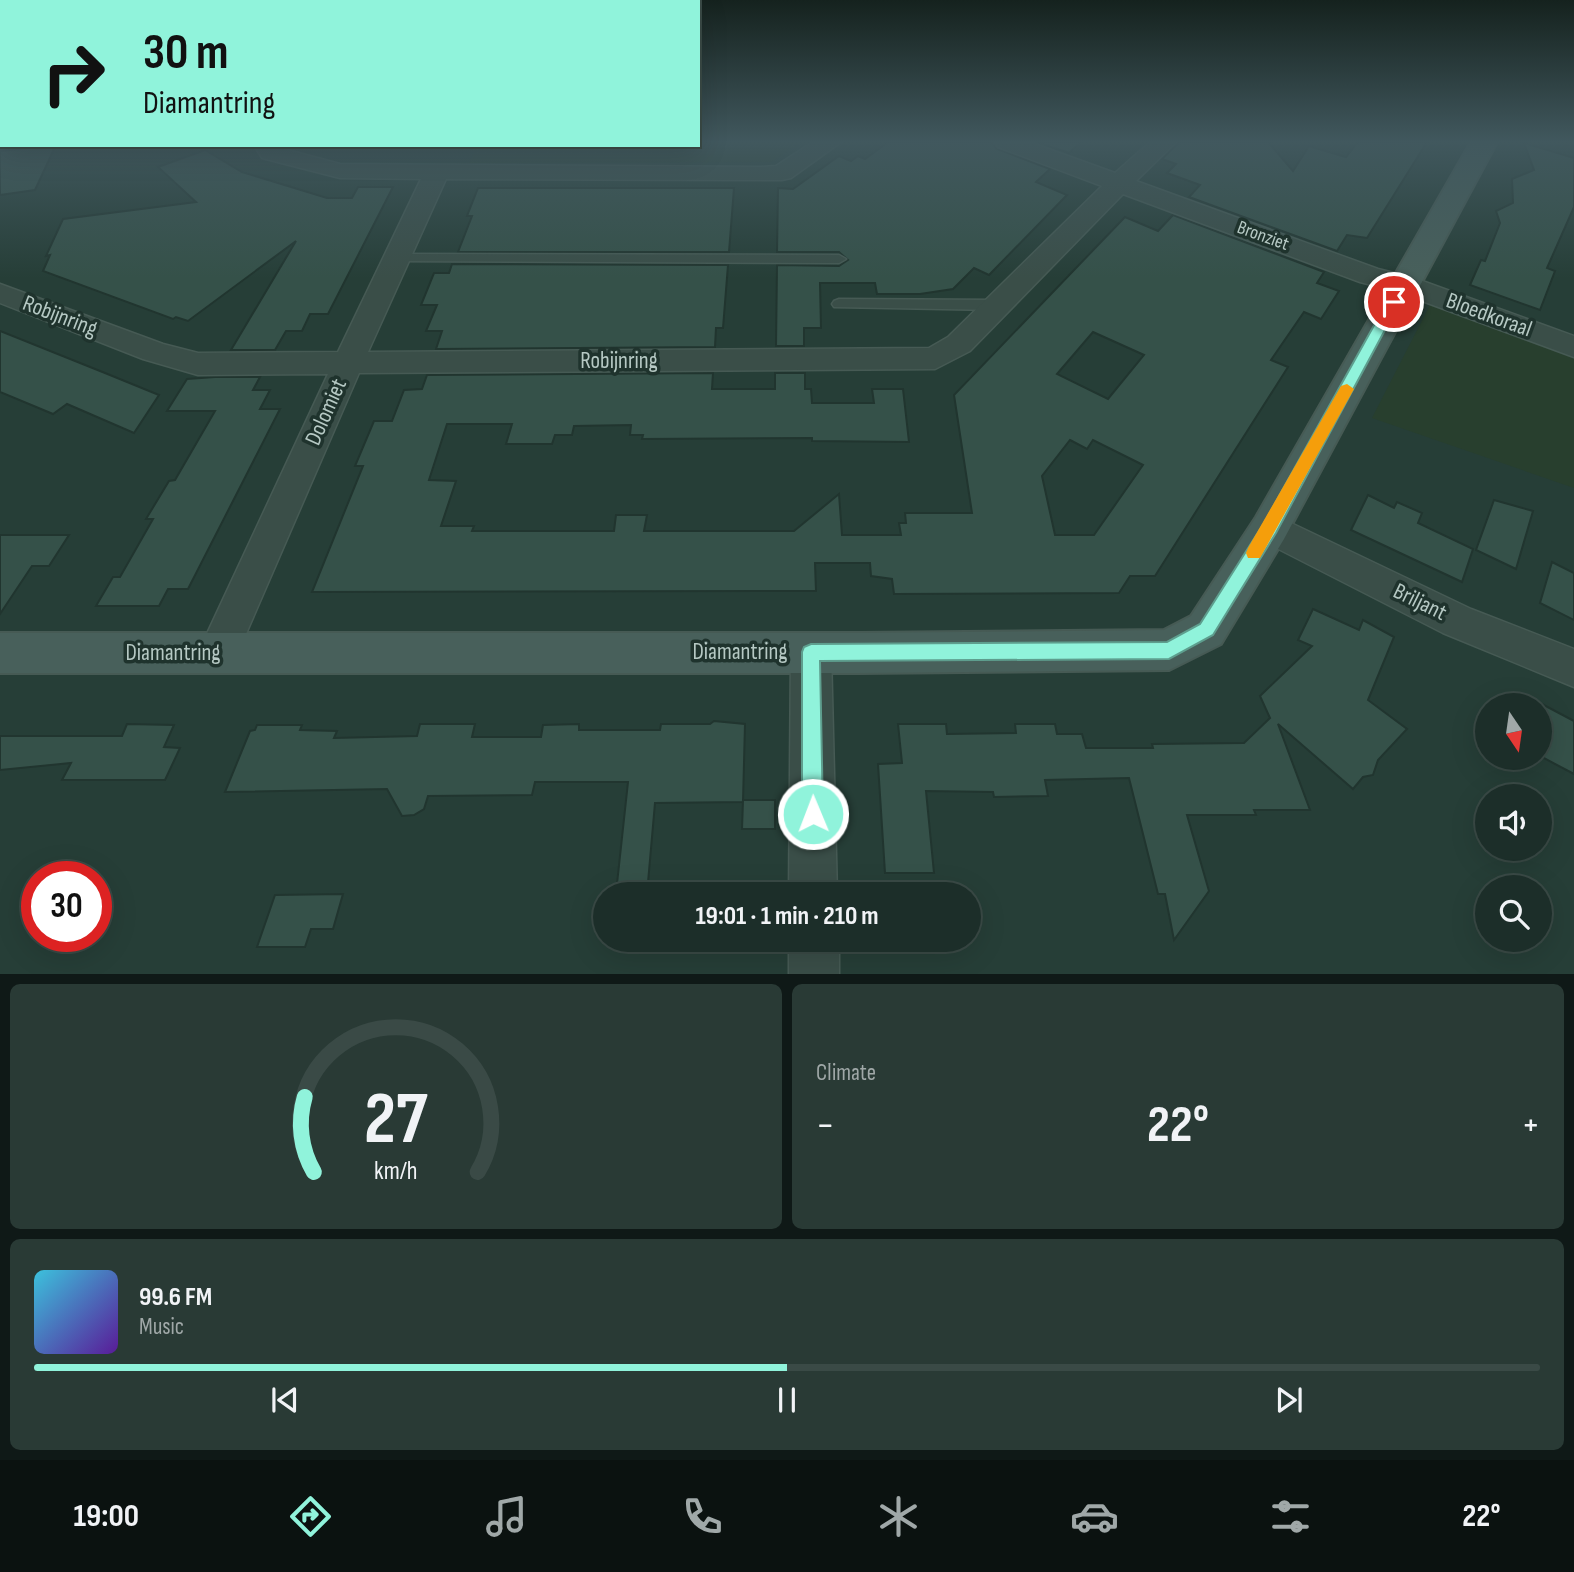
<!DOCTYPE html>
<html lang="en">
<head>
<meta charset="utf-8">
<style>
	:root { --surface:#1c2e29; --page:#293a35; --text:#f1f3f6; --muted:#a0a8a8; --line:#3a4a46; --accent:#90f3db }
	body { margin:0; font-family:"Sofia Sans Condensed",sans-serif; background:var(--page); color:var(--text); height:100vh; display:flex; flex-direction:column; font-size:26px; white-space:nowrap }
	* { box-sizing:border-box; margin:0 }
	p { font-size:23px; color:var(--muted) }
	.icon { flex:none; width:38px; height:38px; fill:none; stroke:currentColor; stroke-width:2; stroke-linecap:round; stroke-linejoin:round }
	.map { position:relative; height:974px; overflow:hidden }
	.side { display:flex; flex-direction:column; gap:10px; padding:10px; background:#0f1917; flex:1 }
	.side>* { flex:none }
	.hud { position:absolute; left:0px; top:0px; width:700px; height:147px; box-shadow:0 7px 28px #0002,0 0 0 2px var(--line); background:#90f3db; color:#111; overflow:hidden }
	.needle { width:46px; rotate:167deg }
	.controls { position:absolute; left:1475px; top:693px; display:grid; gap:14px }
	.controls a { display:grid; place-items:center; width:77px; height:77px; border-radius:50%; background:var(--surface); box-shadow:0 7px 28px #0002,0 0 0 2px var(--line); font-size:35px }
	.speed { position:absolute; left:21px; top:861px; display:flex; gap:14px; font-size:35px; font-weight:700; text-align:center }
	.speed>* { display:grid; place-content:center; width:91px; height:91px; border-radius:50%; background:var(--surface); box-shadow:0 7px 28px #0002,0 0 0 2px var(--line); line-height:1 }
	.speed .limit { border:10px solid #d22; background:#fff; color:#111 }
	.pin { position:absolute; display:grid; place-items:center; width:60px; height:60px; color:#fff; margin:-30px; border:4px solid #fff; border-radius:50%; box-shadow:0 2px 7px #0007 }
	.me { position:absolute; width:77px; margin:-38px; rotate:359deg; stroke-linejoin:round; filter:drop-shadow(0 0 5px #0008) }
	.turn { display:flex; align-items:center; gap:24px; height:147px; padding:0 28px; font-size:32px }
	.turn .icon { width:91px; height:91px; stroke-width:2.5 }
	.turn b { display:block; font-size:49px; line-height:60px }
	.big { font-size:52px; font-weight:700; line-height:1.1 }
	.side .tile { flex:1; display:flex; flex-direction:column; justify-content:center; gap:10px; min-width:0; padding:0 24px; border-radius:10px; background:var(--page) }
	.side .dial { align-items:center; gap:0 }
	.dial svg { height:182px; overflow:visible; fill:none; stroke:var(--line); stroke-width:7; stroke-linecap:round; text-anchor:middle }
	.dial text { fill:var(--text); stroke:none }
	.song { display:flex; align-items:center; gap:21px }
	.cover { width:84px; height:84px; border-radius:10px; background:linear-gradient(135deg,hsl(190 70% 55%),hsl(270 70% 35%)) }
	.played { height:7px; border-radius:4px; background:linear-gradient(90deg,var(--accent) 50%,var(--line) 50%) }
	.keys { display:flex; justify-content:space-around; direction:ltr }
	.heat { display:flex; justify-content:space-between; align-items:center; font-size:38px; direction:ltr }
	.side .tiles { flex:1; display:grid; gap:10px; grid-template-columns:1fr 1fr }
	.tile:last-child { grid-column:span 2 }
	.trip { position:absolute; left:593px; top:882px; width:388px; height:70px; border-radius:35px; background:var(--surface); box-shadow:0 7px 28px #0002,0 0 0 2px var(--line); font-weight:700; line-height:70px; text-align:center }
	.menu { display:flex; height:112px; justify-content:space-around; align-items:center; background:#0b1210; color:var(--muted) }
	.menu .icon { width:49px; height:49px }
	.menu .active { color:var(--accent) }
	.menu b { font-size:32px; color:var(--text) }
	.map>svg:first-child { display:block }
	.green { fill:#283f2e }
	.building { fill:#355149; stroke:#21352f; stroke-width:2; fill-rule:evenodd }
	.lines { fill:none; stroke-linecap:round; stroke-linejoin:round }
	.lane-casing { stroke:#465a54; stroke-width:3 }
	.street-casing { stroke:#465a54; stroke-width:3 }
	.secondary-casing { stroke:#465a54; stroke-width:4 }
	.lane { fill:#3a4e48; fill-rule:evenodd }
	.street { fill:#3a4e48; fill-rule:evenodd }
	.secondary { fill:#48605b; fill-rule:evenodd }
	.route { fill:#90f3db; stroke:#5e9e8e; stroke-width:2 }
	.slow { fill:#f59e0b }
	.labels { text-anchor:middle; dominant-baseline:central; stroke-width:7; stroke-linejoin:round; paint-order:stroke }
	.far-street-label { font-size:19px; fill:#b6c9c4; stroke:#1f332d }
	.street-label { font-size:23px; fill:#b6c9c4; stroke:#1f332d }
</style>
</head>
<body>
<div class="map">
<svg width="1574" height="974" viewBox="0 0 1574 974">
	<rect width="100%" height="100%" fill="#263e37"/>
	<g class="green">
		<path d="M698,142H802L771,162L469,163L474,150L459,145H698Z"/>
		<path d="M1432,301L1574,355V488L1372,418Z"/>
	</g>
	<g class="building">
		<path d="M888,142H991L997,149L1050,169L1036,182L1067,195L989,275L974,268L953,289L920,294H877L875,283H820L821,328H804V346H776L777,265L839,266L848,260L839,252H777L778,188L793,189L839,156L851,161L858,156L865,159Z"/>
		<path d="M1037,142H1081L1069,153Z"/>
		<path d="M1179,142H1268L1293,171L1309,146L1346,157L1358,142H1427L1367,238L1347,235L1337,251L1189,197L1200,185L1167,173L1176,164L1162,159Z"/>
		<path d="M1524,143L1574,158V207L1547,268L1555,271L1540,310L1470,285L1481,260L1485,261L1500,223L1496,211L1513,203L1512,179L1534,170Z"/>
		<path d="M56,145L35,190L0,195V151Z"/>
		<path d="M205,150L242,172L327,198H352L358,187H393L328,314H310L302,331H286L275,350H231L296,241L188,321L176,317L173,319L43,271L50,255L46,256L63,219L196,202L158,167Z"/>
		<path d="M478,188H734L729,252H458L472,216H467Z"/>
		<path d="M1173,215L1324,272L1317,283L1339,291L1321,319L1304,312L1271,360L1288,367L1155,576H1130L1119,593L894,594L892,579L871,576L870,563H815L816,591L312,592L363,466H355L374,421H392L404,390L422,389L427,375L713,373L712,389H775V373H805V389H811L812,403H874L872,389H903L909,442L812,441V438L642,439L643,435H630L631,425L574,426L572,435H555L552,444H506L512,424H447L429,480L456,481L441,526H474L472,531H614L616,515H647L644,531H794L839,494L842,535H901L899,523H906L905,513H972L954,395L1125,217L1158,231ZM1093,332L1144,355L1108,399L1057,374ZM1070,440L1087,449L1093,440L1143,465L1094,535H1055L1042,476Z"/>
		<path d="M452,264L728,265L723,328H716L715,347L436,349L442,331H426L437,305H421L434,273H449Z"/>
		<path d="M0,331L105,373L159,395L134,433L67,404L53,414L0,392Z"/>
		<path d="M215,377H260L253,390H270L260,409H280L188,589H168L159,606H96L113,577H120L153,519H146L169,481L175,480L215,411H167L187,379Z"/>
		<path d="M1368,495L1394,508L1397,502L1422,513L1418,523L1473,549L1462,582L1351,530Z"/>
		<path d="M1494,500L1533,511L1516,569L1476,550Z"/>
		<path d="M0,535H69L49,566H32L0,614Z"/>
		<path d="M1552,562L1574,573V620L1540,603Z"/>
		<path d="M1313,609L1359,630L1363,620L1394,637L1368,700L1407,729L1378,760L1373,775L1363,777L1353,789L1278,724L1310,810H1254L1256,815H1187L1209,891L1174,940L1165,894H1158L1129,778L1045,780L1048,796L994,797L993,792L926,791L934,873H885L878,764L902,763L898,724H946L947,734L1016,733L1015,724H1055L1057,734H1082L1086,748H1153L1152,744L1244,743L1270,718L1260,696L1312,646L1298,640Z"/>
		<path d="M1540,703L1574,721V774L1540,756Z"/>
		<path d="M714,721L745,724L743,802L655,803L647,894L616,893L628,782H535L532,795L428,796L424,809L414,815L402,816L387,789L225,792L250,731L255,730L257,725H302L300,730L337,731L334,738L417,736L420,724H475L472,737H541L543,725L579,724V730H660L661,724H710Z"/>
		<path d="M127,724L174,725L164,747L180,748L165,780H62L71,763L0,770V736H122Z"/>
		<path d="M743,800H775V829H742Z"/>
		<path d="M343,894L333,929H311L305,947H257L275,895Z"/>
	</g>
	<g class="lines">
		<g class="lane-casing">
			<g id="lane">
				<path d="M397,254L839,255L846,259L839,263L392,261L390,258Z"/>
				<path d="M839,299L997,300L1004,305L997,310L834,307L832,304L834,301Z"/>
			</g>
		</g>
		<g class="street-casing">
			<g id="street">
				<path d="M813,142H841L791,178L782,180L446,179L368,352L929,348L948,337L1102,186L998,147L994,142H1029L1115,173L1150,142H1176L1136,181L1378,269L1414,278L1574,336V357L1395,291L1360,282L1123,194L970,351L935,369L359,373L232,666L218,671L204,666L198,653L328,374L198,375L143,359L0,303V284L163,344L198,353L338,352L421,179L340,178L262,158L254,145H278L280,148L340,164L761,167L776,166Z"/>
				<path d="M1270,513L1471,609L1574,649V687L1443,633L1257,538L1252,528L1257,518Z"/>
				<path d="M811,634L825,639L831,652L837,894H789L791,652L797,639Z"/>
				<rect x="789" y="940" width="50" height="34"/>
			</g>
		</g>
		<g class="secondary-casing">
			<path id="secondary" d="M1471,142H1497L1284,539L1221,644L1169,670L860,673H0V633H860L1164,630L1191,616L1256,517Z"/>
		</g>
		<use href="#lane" class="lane"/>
		<use href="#street" class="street"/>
		<use href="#secondary" class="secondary"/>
	</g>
	<linearGradient id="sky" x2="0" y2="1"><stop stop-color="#15221e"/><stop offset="0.51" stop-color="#41585e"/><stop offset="1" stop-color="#41585e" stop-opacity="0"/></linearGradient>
	<rect width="1574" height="278" fill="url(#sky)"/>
	<path class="route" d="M1394,298L1400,302L1276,533L1213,635L1169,659L820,661L823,814L820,821L813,824L805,821L802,814V652L804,647L811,644L1167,642L1200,624L1264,523L1387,302Z"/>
	<path class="slow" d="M1347,384L1354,389L1260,558H1248L1246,553L1248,548L1341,386Z"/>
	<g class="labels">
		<g class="far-street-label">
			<text transform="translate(1263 236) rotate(20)">Bronziet</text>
		</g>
		<g class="street-label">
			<text transform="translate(1489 315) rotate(20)">Bloedkoraal</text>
			<text transform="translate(60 316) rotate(21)">Robijnring</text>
			<text x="619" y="361">Robijnring</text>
			<text transform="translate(326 412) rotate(-66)">Dolomiet</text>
			<text transform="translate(1420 602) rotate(26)">Briljant</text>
			<text x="740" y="652">Diamantring</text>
			<text x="173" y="653">Diamantring</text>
		</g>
	</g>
</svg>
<div class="controls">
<a><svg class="needle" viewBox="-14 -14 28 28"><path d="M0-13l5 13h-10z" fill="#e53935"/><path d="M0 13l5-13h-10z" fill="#a0a8a8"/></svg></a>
<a><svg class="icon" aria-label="sound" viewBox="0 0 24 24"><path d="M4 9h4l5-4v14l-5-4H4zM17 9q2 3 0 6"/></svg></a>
<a><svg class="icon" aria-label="search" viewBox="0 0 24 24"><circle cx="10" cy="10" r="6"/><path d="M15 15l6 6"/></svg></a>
</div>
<div class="speed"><div class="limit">30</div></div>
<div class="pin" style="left:1394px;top:302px;background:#d93025"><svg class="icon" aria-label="arrive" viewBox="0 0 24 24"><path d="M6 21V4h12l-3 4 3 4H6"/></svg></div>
<svg class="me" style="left:813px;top:814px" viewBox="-20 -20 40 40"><circle r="17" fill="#90f3db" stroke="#fff" stroke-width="3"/><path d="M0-11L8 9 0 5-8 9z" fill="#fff"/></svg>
<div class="trip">19:01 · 1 min · 210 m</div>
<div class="hud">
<div class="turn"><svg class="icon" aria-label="right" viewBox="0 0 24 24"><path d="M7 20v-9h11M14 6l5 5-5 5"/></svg><div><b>30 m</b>Diamantring</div></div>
</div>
</div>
<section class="side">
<div class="tiles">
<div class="tile dial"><svg viewBox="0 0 100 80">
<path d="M14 69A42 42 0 1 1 86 69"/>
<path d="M14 69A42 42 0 0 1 10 36" stroke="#90f3db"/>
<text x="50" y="56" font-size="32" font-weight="700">27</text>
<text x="50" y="72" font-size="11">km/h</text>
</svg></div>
<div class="tile"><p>Climate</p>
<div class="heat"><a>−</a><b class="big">22°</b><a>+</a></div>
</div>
<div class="tile">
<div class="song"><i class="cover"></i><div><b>99.6 FM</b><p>Music</p></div></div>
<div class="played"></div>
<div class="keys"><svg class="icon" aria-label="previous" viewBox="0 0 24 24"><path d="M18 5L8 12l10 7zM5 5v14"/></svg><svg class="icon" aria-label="pause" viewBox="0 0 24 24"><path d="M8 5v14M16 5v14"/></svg><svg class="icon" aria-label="next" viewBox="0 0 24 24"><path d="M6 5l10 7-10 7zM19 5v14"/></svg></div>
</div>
</div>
</section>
<nav class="menu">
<b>19:00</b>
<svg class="icon active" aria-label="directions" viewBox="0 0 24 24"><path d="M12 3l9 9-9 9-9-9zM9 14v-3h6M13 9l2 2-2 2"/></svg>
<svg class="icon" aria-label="music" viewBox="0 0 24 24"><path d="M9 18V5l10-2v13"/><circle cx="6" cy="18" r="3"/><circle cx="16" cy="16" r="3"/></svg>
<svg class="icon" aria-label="phone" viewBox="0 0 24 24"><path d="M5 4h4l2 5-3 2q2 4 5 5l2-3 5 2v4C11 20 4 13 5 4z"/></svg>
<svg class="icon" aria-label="climate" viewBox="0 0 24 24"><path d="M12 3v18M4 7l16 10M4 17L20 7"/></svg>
<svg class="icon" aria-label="car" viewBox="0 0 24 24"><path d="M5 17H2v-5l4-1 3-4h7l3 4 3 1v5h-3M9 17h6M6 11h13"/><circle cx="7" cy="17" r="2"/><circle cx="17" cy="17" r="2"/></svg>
<svg class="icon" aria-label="filters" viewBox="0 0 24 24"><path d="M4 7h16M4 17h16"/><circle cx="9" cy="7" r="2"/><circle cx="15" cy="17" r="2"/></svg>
<b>22°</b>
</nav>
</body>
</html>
